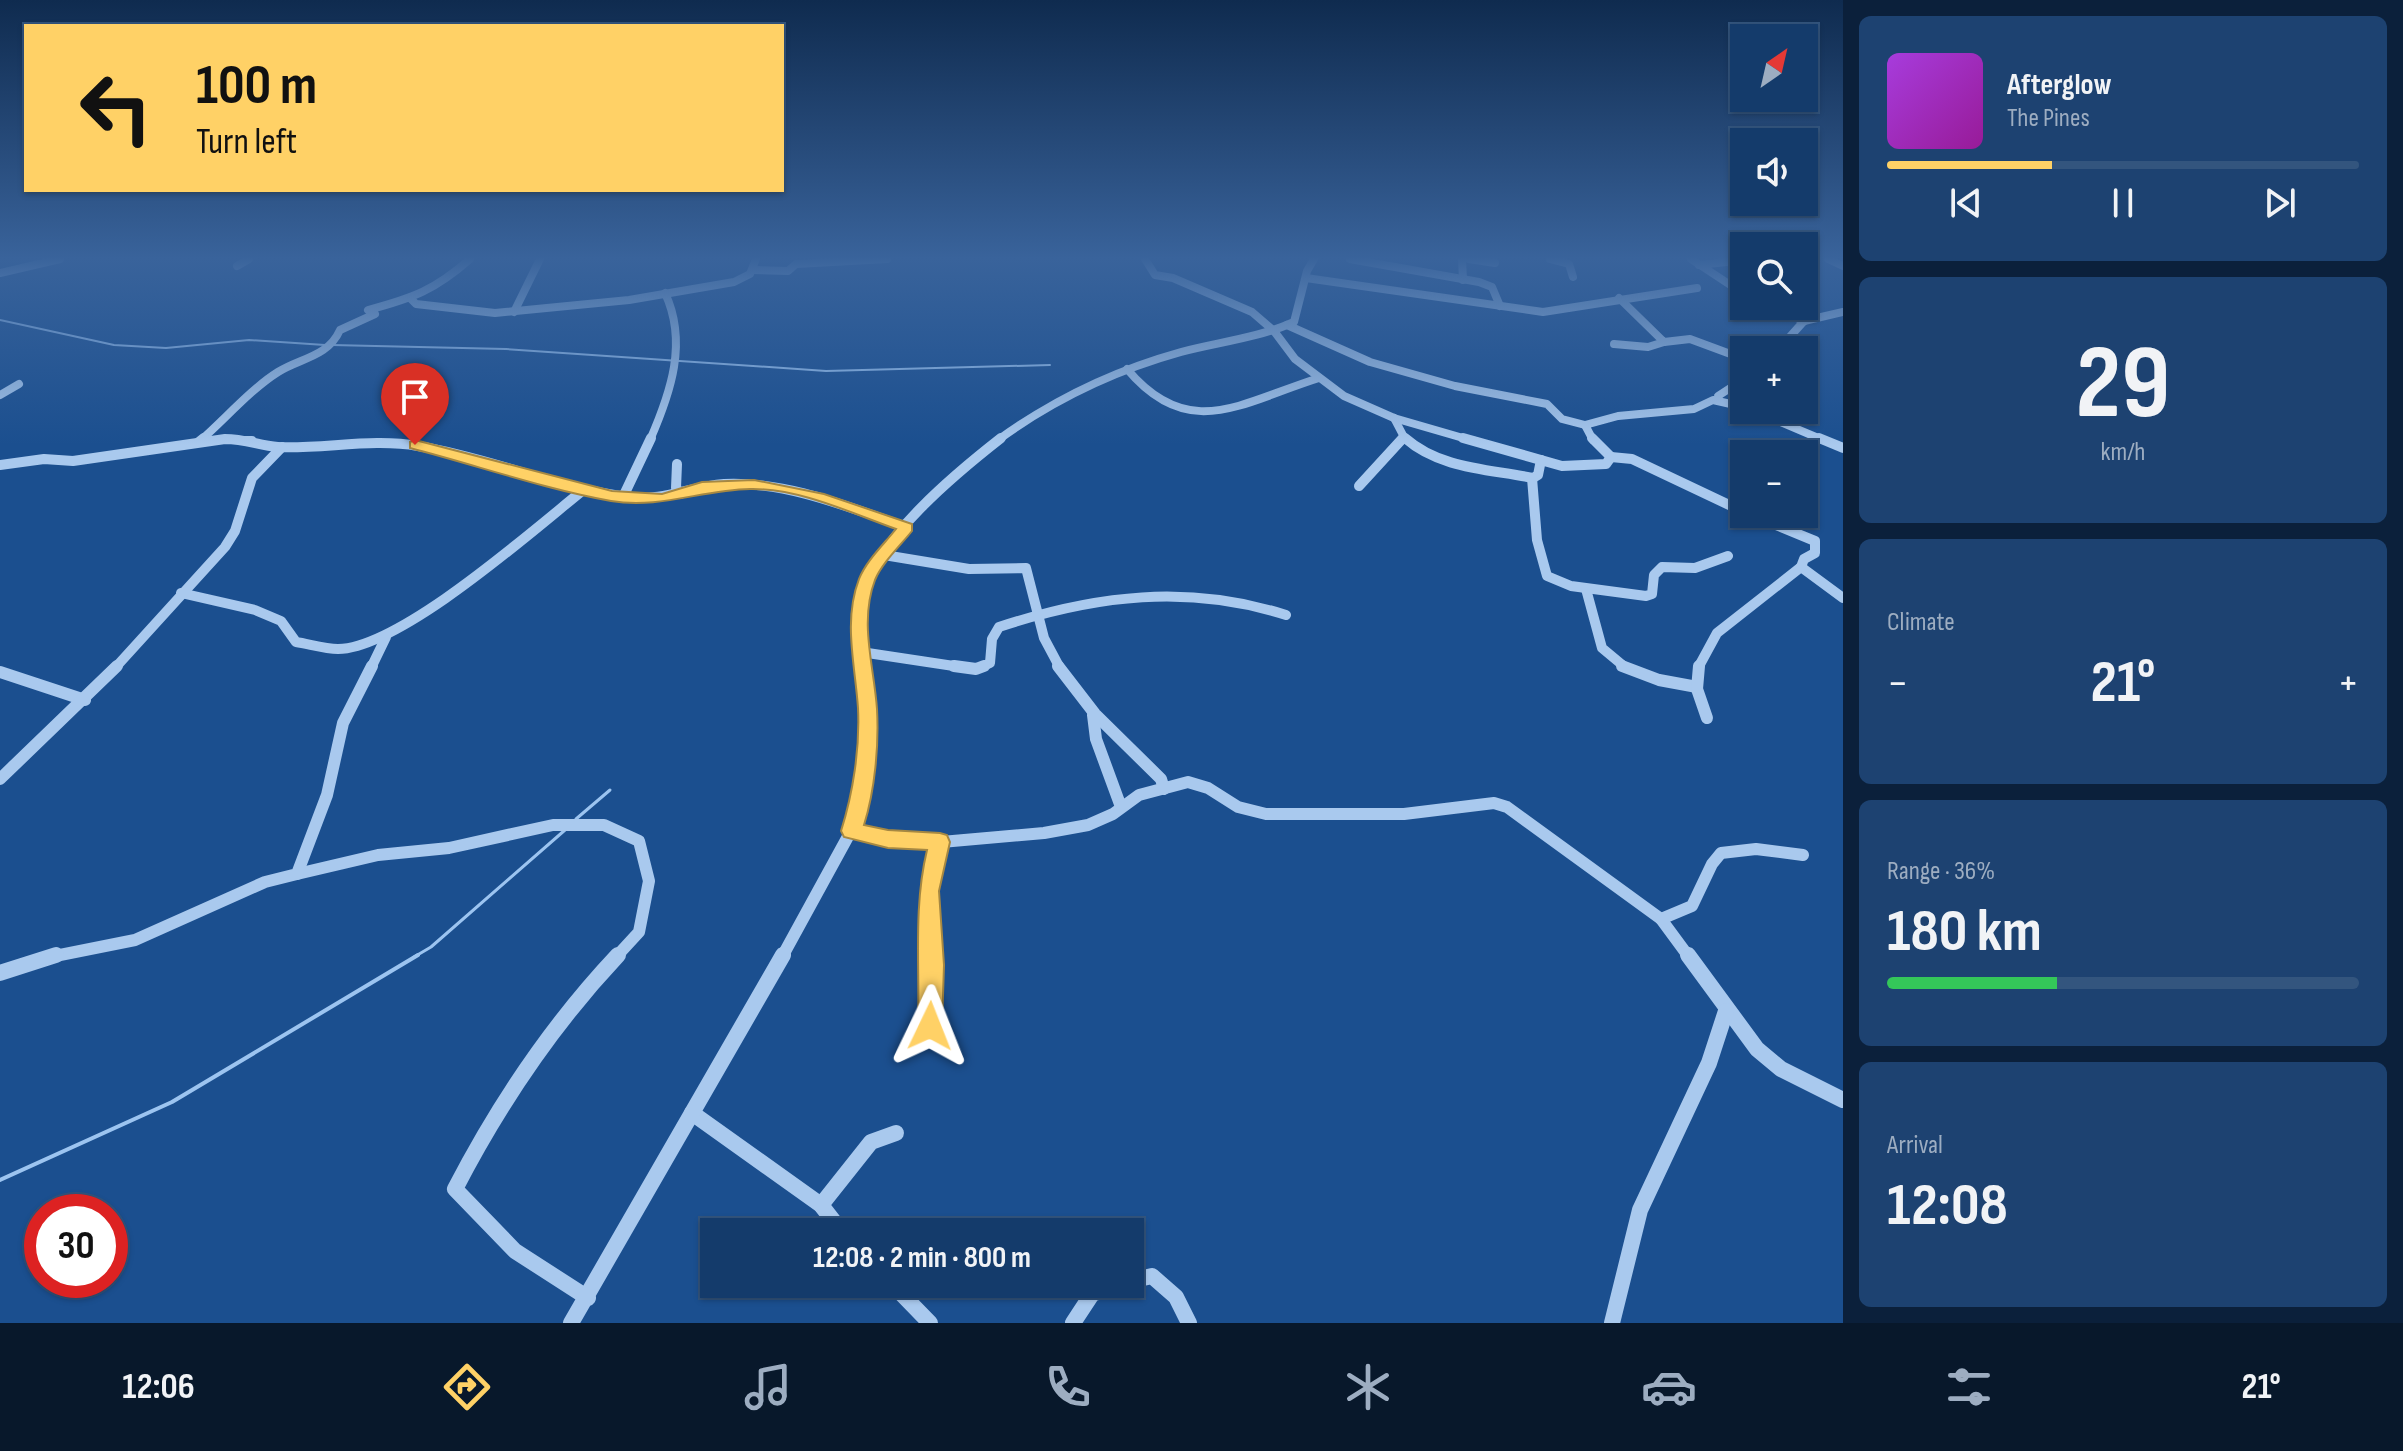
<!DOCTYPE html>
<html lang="en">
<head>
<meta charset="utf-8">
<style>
	:root { --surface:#143b6b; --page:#1d4271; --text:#f1f3f6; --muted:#9dadc1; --line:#33557e; --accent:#ffd166 }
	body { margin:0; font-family:"Sofia Sans Condensed",sans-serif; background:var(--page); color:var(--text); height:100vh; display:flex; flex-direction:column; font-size:30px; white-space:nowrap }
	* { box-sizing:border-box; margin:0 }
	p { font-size:26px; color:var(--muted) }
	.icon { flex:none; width:44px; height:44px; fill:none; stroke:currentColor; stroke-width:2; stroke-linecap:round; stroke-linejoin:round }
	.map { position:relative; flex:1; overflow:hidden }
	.drawer { display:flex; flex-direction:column; gap:16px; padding:16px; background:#0b203b; width:560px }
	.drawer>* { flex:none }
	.guide { position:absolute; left:24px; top:24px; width:760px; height:168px; border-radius:0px; box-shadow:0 2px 6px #0004,0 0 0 2px var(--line); background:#ffd166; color:#111; overflow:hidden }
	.needle { width:52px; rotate:34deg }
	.controls { position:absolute; left:1730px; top:24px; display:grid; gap:16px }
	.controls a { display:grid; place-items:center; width:88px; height:88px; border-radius:0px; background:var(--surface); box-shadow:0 2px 6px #0004,0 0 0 2px var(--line); font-size:40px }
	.speed { position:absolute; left:24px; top:1194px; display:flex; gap:16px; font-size:40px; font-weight:700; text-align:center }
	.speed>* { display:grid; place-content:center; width:104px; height:104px; border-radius:50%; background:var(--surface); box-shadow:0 2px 6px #0004,0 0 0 2px var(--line); line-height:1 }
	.speed .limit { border:12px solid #d22; background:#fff; color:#111 }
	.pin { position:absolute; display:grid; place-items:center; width:68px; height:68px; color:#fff; margin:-82px -34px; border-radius:50% 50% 50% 0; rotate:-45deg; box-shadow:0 0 8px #0007 }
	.pin .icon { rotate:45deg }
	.me { position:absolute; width:88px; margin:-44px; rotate:2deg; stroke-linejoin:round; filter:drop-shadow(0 0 6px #0008) }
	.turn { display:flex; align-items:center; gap:28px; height:168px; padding:0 40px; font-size:36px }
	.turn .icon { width:104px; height:104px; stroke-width:2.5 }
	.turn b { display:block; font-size:56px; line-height:68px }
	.big { font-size:60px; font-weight:700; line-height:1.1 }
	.drawer .tile { flex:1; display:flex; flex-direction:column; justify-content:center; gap:12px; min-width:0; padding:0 28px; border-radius:12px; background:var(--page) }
	.drawer .dial { align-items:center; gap:0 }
	.dial b { font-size:104px; line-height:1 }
	.song { display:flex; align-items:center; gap:24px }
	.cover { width:96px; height:96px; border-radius:12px; background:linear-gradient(135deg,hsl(280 70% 55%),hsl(300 70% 35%)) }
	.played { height:8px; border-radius:4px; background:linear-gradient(90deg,var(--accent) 35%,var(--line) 35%) }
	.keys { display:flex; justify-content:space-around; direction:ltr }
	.heat { display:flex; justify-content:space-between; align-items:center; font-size:44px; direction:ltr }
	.charge { height:12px; border-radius:6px; background:linear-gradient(90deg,#34c759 36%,var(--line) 0) }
	.trip { position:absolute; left:700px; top:1218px; width:444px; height:80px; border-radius:0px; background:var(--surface); box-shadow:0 2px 6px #0004,0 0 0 2px var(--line); font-weight:700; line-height:80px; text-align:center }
	.menu { display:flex; height:128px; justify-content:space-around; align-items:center; background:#08182b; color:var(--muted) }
	.menu .icon { width:56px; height:56px }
	.menu .selected { color:var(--accent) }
	.menu b { font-size:36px; color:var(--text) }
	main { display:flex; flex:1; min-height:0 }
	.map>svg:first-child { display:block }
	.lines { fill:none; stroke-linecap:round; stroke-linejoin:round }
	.stream-far2 { stroke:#9cc4f0; stroke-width:2 }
	.stream-far1 { stroke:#9cc4f0; stroke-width:3 }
	.stream { stroke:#9cc4f0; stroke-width:4 }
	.minor-far3 { stroke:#a9c9ee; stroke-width:8 }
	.minor-far2 { stroke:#a9c9ee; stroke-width:10 }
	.minor-far1 { stroke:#a9c9ee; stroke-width:12 }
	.minor { stroke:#a9c9ee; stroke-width:16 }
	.route { fill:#ffd166; stroke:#a68842; stroke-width:2 }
</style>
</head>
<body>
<main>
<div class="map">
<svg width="1843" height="1323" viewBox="0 0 1843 1323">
	<rect width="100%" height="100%" fill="#1b4f8f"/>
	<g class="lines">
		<g class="stream-far2">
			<path d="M0,320L114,345L166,348L249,340L325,345"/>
			<path d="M332,345L506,349L826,371L1050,365"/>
		</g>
		<g class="stream-far1">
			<path d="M576,819L610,790"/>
			<path d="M414,957L431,947L565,830"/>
		</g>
		<path class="stream" d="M0,1180L172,1102L418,955"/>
		<g class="minor-far3">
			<path d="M1145,259L1155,275L1173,278L1252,312L1274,331L1295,359L1344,396L1394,418L1470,440"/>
			<path d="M1350,259L1479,282L1492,287L1500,306"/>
			<path d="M1462,259L1463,280"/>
			<path d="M1469,259L1495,263"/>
			<path d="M1550,259L1569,264L1573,277"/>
			<path d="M1691,259L1744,294"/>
			<path d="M1828,259L1843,266"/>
			<path d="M1699,265L1744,260"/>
			<path d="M237,266L249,259"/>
			<path d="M753,270L788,271L796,264L887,259"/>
			<path d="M0,273L60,259"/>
			<path d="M1306,278L1543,312L1697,288"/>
			<path d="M1619,298L1664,342L1690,339L1744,359"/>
			<path d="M411,299L416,304L495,313L629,300L734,282L750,274L756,259"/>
			<path d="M1765,306L1804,321"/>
			<path d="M514,312L540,259"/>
			<path d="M1287,325L1370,362L1455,386L1547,404L1562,419L1585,425"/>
			<path d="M1614,344L1648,347L1664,342"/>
			<path d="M1778,350L1804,321L1843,312"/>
			<path d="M1127,369C1189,443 1242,402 1319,378"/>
			<path d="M0,395L19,384"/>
			<path d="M1719,400L1718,396L1744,379"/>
			<path d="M1752,410L1823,440"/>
			<path d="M1394,418L1404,437L1402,440"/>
			<path d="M1404,437L1407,440"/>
			<path d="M201,440C226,418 251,389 278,372C300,358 328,357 340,330L375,314L368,310C413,298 435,290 470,259"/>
			<path d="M219,440H252"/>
			<path d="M650,440C671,392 688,342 665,293"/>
			<path d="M998,440C1053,400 1116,370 1181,352C1219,342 1258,338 1294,322L1307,271L1314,259"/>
			<path d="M1593,440L1585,425L1618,416L1694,409L1713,400L1744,407"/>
		</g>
		<g class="minor-far2">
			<path d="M1405,438C1440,469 1489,469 1533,478L1538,475L1541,460"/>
			<path d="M1463,438L1562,466L1606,464L1611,457L1592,438"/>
			<path d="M1819,438L1843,448"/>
			<path d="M199,442L204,438"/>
			<path d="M1611,457L1632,459L1744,512"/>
			<path d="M677,464L676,488L681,494"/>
			<path d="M0,465L44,459L73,461L225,439C246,439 260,446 278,447C324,449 373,438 418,446C490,458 557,488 629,497C663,502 691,486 724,484C787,481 848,507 906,527"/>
			<path d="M1532,478L1537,540L1547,576L1571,586L1646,596L1652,594L1654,575L1662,567L1695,568L1728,556"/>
			<path d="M1359,486L1403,438"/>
			<path d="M623,497L651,438"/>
			<path d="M1749,514L1815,541V553L1804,559L1801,567L1843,598"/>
			<path d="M884,555L969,569L1026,568L1044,638L1060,668"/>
			<path d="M1586,589L1602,648L1626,668"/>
			<path d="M181,593L255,610L281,621L296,642C309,644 325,649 338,649C400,648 531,532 582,491"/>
			<path d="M861,652L967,668"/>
			<path d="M115,668L225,547L235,531L252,478L282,447"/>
			<path d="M371,668L386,637"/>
			<path d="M862,668C859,643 855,618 862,594C880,536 955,474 1001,438"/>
			<path d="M979,668L990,663L992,639L999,627C1096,595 1188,584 1286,615"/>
			<path d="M1698,668L1717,633L1801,567"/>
		</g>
		<g class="minor-far1">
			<path d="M954,666L976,669L984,666"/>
			<path d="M1058,666L1095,714L1161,779L1164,789"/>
			<path d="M1622,666L1659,680L1697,687"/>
			<path d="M1699,666L1697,689L1707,718"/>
			<path d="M0,672L85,700"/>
			<path d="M1093,715L1096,739L1121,807"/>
			<path d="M0,779L117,666"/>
			<path d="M851,831L930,843L1044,833L1088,825L1113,814L1139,795L1188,782L1208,788L1238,807L1266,814H1404L1494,803L1507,807L1661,919L1689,957"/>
			<path d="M297,874L378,855L449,848L553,825H604L639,841L649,881L639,932L616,957"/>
			<path d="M1661,919L1692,906L1712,864L1721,853L1756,849L1803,855"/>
			<path d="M50,957L135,940L265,882L297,874L327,795L343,723L372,666"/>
			<path d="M782,957L851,831C867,777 871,722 862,666"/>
			<path d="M932,957L928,891L940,842"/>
		</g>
		<g class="minor">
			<path d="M1688,955L1757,1049L1781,1069L1843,1100"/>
			<path d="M0,973L56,955"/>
			<path d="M930,1026L931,955"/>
			<path d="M692,1113L821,1205L842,1232"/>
			<path d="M821,1205L871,1142L896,1133"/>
			<path d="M1130,1281L1152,1276L1176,1297L1189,1323"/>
			<path d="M892,1284L930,1323"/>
			<path d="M588,1298L515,1251L455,1189C498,1106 554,1023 618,955"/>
			<path d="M571,1323L783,955"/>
			<path d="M1073,1323L1092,1294L1120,1284"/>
			<path d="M1612,1323L1640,1210L1709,1063L1726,1011"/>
		</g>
	</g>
	<linearGradient id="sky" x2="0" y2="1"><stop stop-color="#0f2b4f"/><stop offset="0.58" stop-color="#39639b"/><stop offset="1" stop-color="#39639b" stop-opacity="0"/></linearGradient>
	<rect width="1843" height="445" fill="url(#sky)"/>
	<path class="route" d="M415,440L612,491L662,494L702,482L754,480L824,494L912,524V531C900,546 882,563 875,580C859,622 874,666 877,709C879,745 875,790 864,825L888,830L940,833L947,835L950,842L939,891L944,965L942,1026L938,1034L930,1038L921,1034L918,1026C920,967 913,908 927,850L888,848L844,837L841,831C853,793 860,748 858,708C855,664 843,621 859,579C866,561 884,544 896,529C851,513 799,488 750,489C701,490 660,509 611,501C544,489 476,465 410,448V442Z"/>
</svg>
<div class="controls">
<a><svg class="needle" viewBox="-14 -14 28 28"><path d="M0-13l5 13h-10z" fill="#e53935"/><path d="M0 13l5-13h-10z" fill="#9dadc1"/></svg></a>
<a><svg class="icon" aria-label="sound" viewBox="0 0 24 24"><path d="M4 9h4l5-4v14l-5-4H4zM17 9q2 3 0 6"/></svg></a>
<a><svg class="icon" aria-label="search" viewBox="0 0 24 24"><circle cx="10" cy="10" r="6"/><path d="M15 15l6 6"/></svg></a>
<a>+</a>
<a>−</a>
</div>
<div class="speed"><div class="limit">30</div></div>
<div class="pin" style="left:415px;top:445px;background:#d93025"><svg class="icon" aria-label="arrive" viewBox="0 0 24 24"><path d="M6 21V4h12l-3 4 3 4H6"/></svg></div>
<svg class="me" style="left:930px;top:1026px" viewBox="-20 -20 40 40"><path d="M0-17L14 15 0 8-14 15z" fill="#ffd166" stroke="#fff" stroke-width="4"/></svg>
<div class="trip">12:08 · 2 min · 800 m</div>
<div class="guide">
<div class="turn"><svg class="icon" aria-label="left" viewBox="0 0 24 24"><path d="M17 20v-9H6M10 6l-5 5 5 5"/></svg><div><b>100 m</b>Turn left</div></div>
</div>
</div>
<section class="drawer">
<div class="tile">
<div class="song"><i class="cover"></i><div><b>Afterglow</b><p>The Pines</p></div></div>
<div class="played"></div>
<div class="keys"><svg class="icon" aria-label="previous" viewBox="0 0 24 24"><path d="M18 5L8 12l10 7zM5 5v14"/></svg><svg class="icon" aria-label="pause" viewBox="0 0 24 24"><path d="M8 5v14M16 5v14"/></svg><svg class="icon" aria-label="next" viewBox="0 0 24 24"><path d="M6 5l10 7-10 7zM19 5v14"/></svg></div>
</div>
<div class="tile dial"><b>29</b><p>km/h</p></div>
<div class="tile"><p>Climate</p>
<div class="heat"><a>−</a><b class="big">21°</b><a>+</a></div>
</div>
<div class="tile"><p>Range · 36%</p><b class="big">180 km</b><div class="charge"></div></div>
<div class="tile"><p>Arrival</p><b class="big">12:08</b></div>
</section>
</main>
<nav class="menu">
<b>12:06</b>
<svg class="icon selected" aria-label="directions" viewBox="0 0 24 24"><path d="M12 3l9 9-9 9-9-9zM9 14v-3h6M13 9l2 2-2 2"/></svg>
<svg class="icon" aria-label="music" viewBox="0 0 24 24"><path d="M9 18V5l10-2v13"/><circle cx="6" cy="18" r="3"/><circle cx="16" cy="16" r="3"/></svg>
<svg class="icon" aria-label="phone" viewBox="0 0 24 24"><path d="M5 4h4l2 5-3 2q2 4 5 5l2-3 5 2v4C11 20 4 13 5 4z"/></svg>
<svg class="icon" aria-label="climate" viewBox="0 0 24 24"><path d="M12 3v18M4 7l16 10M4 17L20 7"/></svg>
<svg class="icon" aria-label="car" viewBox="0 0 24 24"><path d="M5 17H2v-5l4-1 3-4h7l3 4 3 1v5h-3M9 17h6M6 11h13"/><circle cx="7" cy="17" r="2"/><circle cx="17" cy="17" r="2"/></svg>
<svg class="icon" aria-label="filters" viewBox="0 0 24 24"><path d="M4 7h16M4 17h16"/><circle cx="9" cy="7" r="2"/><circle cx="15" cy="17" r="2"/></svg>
<b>21°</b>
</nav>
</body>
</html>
